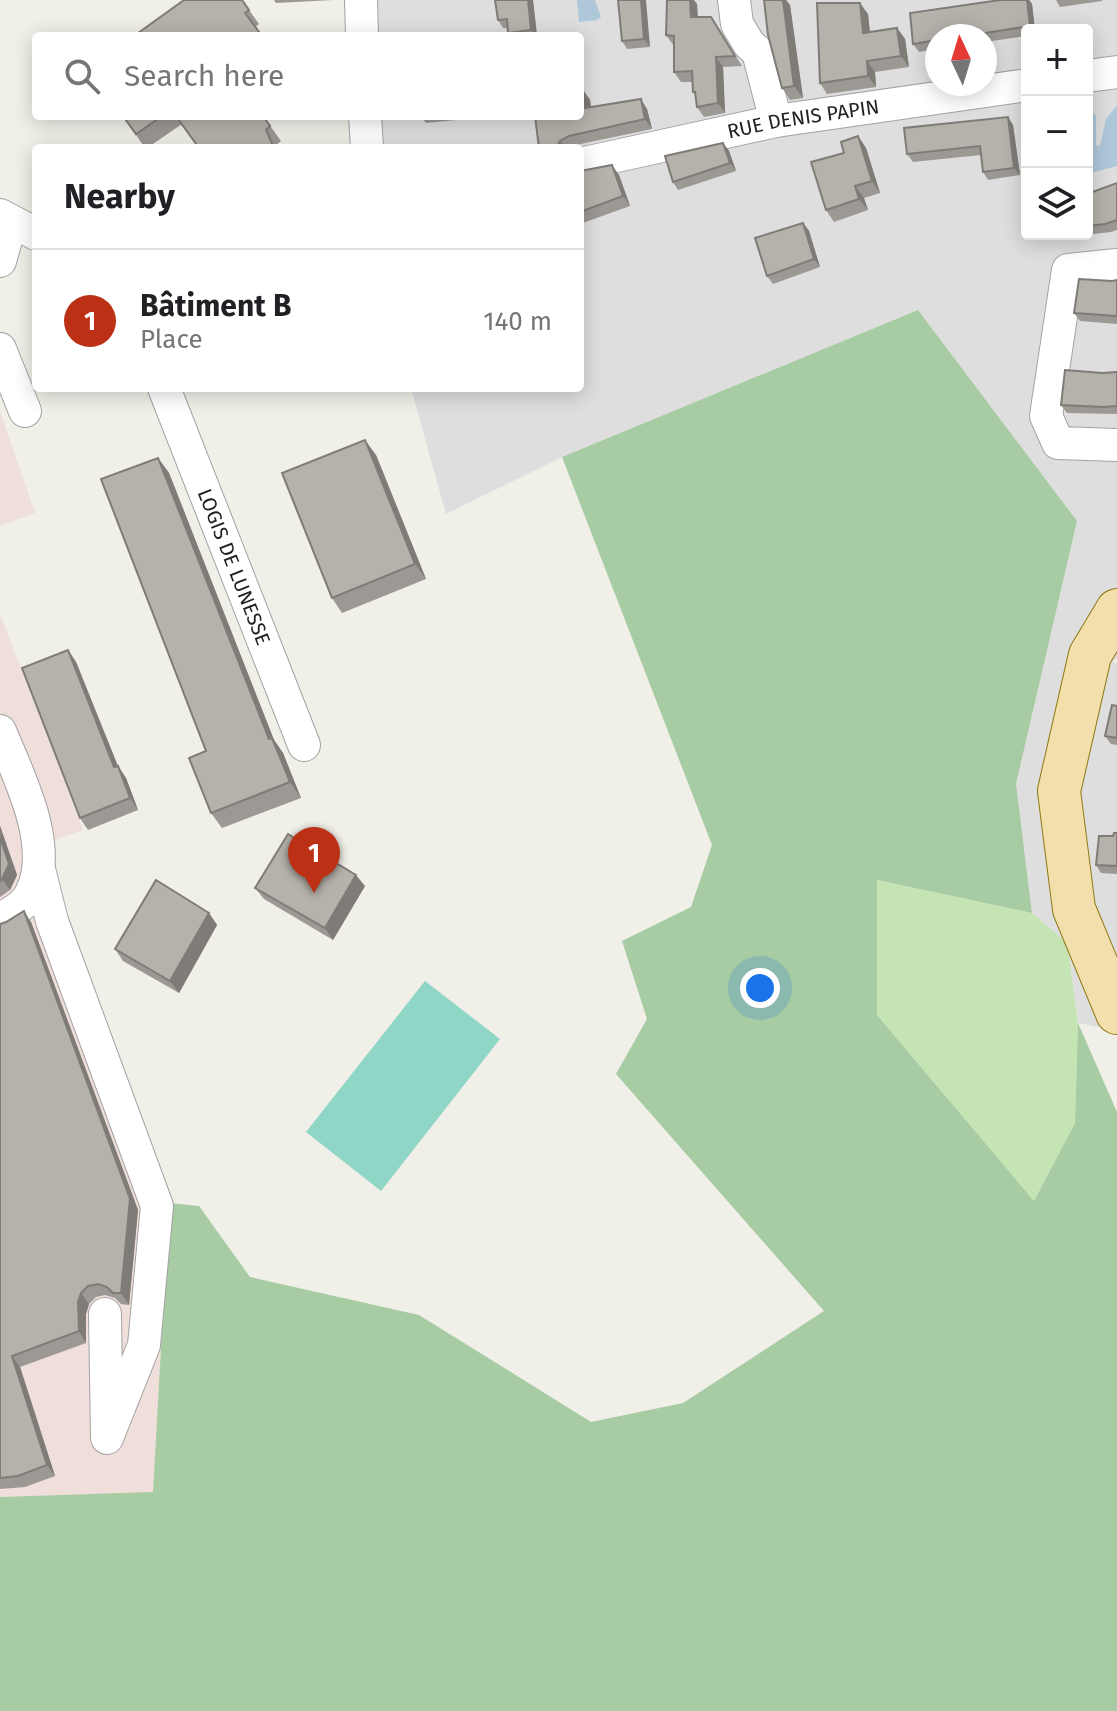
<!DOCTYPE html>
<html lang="en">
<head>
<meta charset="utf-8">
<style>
  body { margin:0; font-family:"Fira Sans",sans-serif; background:#f6f6f6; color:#202124 }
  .controls { position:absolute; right:24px; top:24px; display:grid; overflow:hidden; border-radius:8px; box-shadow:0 4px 20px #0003 }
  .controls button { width:72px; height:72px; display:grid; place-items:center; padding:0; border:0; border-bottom:2px solid #e0e0e0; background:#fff; color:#202124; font:40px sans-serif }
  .compass { position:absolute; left:925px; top:24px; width:72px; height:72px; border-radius:50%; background:#fff; box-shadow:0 4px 20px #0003; rotate:356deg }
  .you { position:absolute; left:760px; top:988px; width:28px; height:28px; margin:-20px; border:6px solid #fff; border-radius:50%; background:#1a73e8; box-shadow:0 0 0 12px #1a73e833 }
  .badge { display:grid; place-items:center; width:52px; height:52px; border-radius:50%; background:#bc3015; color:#fff; font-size:26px; font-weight:700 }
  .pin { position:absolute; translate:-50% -66px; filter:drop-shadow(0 2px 4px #0008) }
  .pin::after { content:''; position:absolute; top:42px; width:28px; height:24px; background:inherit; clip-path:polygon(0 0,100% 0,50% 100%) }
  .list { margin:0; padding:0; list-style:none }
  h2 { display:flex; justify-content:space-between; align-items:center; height:104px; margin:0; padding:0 32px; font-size:34px }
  h2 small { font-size:26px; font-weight:400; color:#757577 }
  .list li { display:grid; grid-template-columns:52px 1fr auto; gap:24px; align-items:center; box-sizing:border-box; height:144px; padding:0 32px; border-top:2px solid #e0e0e0 }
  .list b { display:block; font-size:30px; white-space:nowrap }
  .list p { margin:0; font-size:26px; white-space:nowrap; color:#757577 }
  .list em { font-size:26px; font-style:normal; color:#757577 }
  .icon { flex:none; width:44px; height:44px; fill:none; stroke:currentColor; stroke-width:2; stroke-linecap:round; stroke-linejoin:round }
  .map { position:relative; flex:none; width:1117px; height:1711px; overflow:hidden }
  .search { position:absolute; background:#fff; box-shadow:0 4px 20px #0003; left:32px; top:32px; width:552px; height:88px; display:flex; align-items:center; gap:20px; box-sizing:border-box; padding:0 28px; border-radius:8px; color:#757577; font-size:30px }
  .panel { position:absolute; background:#fff; box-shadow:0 4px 20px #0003; left:32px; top:144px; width:552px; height:248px; border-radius:8px }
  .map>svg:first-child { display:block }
  .residential { fill:#dfdede; fill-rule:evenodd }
  .commercial { fill:#efdeda }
  .grass { fill:#c4e4b4 }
  .forest { fill:#a7cba2 }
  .pitch { fill:#8fd6c6 }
  .water { fill:#aec8d9 }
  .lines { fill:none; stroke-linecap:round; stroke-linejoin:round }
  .minor-casing { stroke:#a2a2a2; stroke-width:34 }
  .major-casing { stroke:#8d7810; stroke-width:44 }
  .minor { stroke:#fff; stroke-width:32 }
  .major { stroke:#f3dfab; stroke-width:42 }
  .wall { fill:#9c9893 }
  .shaded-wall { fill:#7f7c78 }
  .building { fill:#b5b1ab; stroke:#7f7c78; stroke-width:2 }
  .labels { text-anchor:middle; stroke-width:8; stroke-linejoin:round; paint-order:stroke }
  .street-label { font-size:20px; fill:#212121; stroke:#fff }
</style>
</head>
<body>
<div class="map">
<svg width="1117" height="1711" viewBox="0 0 1117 1711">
  <rect width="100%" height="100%" fill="#f0efe8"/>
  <path class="residential" d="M365,0H1117V658L1113,662L1117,664V1031L1078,1023L1067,943L1032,913L1016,784L1077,521L918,310L562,457L446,514L411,388H580V148H368L367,116H580V36H366ZM1027,30H1087V234H1027ZM937,36H985V84H937Z"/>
  <g class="commercial">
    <polygon points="0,411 35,513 0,526"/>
    <polygon points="0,614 83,830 55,840 57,899 169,1203 153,1493 0,1497"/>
  </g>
  <polygon class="grass" points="877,880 1032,913 1067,943 1078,1023 1075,1123 1034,1201 877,1015"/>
  <polygon class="forest" points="918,310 1077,521 1016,784 1032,913 877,880 877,1015 1034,1201 1075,1123 1078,1023 1117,1112 1117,1711 0,1711 0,1497 153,1492 169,1203 199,1206 250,1277 419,1315 591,1422 683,1403 824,1311 616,1074 647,1019 622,941 691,907 712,845 562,457"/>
  <polygon class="pitch" points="425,981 500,1039 381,1191 306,1132"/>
  <g class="water">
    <polygon points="577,0 595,0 601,17 597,20 579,22"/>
    <polygon points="1117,105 1117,166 1087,174 1087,109 1096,115 1096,145 1100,146 1106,119"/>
  </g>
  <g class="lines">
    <g class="minor-casing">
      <g id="minor">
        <polyline points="361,0 362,36"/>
        <polyline points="734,0 737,24 749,44 758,52 776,121"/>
        <polyline points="1087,76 1117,72"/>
        <polyline points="365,116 367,148"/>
        <path id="s1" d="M580,164L776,121L1027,85"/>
        <polyline points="0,215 36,234"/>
        <polyline points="0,218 6,240 0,261"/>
        <polyline points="1117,265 1068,270 1046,416 1058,443 1117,445"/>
        <polyline points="0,349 25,411"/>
        <path id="s2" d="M164,388L304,745"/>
        <path d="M0,731C18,775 54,844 32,891C27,904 12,913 0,919"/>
        <polyline points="39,869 52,921 157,1206 144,1345 107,1438 105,1314"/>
      </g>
    </g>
    <g class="major-casing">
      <polyline id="major" points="1117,610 1090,655 1059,791 1074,909 1117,1013"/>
    </g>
    <use href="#minor" class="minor"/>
    <use href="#major" class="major"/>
  </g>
  <g class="wall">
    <polygon points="242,0 259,24 255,27 134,36"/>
    <polygon points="274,0 333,0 276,3"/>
    <polygon points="495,0 533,0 537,36 510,36 508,33 508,28 503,28 498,20"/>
    <polygon points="618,0 650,47 627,49 622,41"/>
    <polygon points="764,0 786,0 790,5 803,98 790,100 782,88"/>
    <polygon points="1000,0 1029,0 1032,4 1035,30 1027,30 1027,36 985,42 985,36 937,36 937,49 919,52 913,44"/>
    <polygon points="1056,0 1102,0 1102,1 1060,7"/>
    <polygon points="697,4 698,17 718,28 742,66 723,67 725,113 704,117 697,107 696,96 693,92 693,82 681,82 674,72 674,46 666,35"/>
    <polygon points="868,14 870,32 897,28 905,39 909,67 875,72 876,87 827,94 820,83"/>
    <polygon points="583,90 590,100 591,107 647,109 652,129 576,145 571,148 539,148 535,117 530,118 529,116 580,116"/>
    <polygon points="123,116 263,116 281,141 276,145 277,148 199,148 182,124 147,148 145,148"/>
    <polygon points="421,116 467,116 467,119 426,123"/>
    <polygon points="1008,117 1013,125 1020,175 988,180 983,172 981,155 913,162 907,154"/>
    <polygon points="858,136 866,148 880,193 864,198 868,210 834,222 826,210 844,153"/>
    <polygon points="723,143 729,151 736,171 678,190 673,182"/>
    <polygon points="580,171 619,175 630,206 580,224"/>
    <polygon points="1117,183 1117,230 1111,232 1057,238 1054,234 1087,234 1087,194"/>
    <polygon points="803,223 809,231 820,267 773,284 767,276"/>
    <polygon points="1117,280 1117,324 1080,321 1074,313 1112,281"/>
    <polygon points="1117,372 1117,414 1067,413 1061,405 1102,373"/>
    <polygon points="376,455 426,579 342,613 332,598"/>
    <polygon points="158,458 169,473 274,740 283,753 301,798 222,828 211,813 206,751"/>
    <polygon points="68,650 76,662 118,766 126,778 138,810 88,830 80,818"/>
    <polygon points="1117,706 1117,745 1111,744 1105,736"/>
    <polygon points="0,826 17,875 10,890 0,897"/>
    <polygon points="1117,833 1117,874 1101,873 1096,865 1113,836"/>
    <polygon points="365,886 333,940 264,899 255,888"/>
    <polygon points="209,913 217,925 179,993 123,961 115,949"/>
    <polygon points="31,922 138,1210 129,1305 121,1304 115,1298 105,1295 96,1297 89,1304 86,1314 86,1343 20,1367 55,1476 25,1487 0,1489 0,924"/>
  </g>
  <g class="shaded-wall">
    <polygon points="528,0 533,0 537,36 535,36 531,30"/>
    <polygon points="641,0 646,0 650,47 644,39"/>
    <polygon points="690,0 694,0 697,4 698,27 691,17"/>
    <polygon points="783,0 786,0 790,5 803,98 794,86"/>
    <polygon points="1027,0 1029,0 1032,4 1035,30 1033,30 1030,26"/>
    <polygon points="860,3 868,14 871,44 863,33"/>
    <polygon points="897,28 905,39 909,67 901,56"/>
    <polygon points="716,57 723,67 725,113 718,103"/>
    <polygon points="867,61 875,72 876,87 868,76"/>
    <polygon points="583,90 590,100 592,118 585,108"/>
    <polygon points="641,99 647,109 652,129 645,119"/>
    <polygon points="1008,117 1013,125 1020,175 1014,168"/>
    <polygon points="858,136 866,148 880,193 872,181"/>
    <polygon points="560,141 565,148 556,148"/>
    <polygon points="723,143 729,151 736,171 730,163"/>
    <polygon points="612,165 619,175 630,206 623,196"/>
    <polygon points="855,186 864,198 868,210 859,199"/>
    <polygon points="803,223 809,231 820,267 814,259"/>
    <polygon points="365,440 376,455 426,579 415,564"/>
    <polygon points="158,458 169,473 274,740 283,753 301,798 290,782 269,739"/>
    <polygon points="68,650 76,662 123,779 114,767"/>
    <polygon points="118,766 126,778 138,810 130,798"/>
    <polygon points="0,826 17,875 10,890 2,879"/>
    <polygon points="356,875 365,886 333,940 325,928"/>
    <polygon points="24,911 31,922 138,1210 129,1305 121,1293"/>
    <polygon points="209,913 217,925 179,993 170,981"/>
    <polygon points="81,1293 89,1304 86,1314 86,1343 79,1331 78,1302"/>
    <polygon points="12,1356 20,1367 55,1476 47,1465"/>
  </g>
  <g class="building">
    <polygon points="184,0 242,0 249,10 245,13 262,36 134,36"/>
    <polygon points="495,0 528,0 531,30 508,33 507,19 498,20"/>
    <polygon points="618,0 641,0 644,39 622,41"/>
    <polygon points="667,0 690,0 691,17 711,17 735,56 716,57 718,103 697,107 695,92 693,92 692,71 674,72 674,36 666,35"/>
    <polygon points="764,0 783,0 794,86 782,88 768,35"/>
    <polygon points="1000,0 1027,0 1030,26 966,36 937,36 937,40 913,44 910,13"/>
    <polygon points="817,3 860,3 863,33 897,28 901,56 867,61 868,76 820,83"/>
    <polygon points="580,90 583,90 585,108 641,99 645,119 569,136 560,141 556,148 539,148 535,116 580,116"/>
    <polygon points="123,116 162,116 136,134"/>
    <polygon points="176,116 263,116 270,126 266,130 274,148 199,148"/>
    <polygon points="1008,117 1014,168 983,172 980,146 907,154 904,128"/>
    <polygon points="858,136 872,181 855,186 859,199 826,210 811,162 844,153 841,142"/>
    <polygon points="723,143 730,163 673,182 665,156"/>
    <polygon points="612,165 623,196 580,212 580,171"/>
    <polygon points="1117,183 1117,220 1105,224 1087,226 1087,194"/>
    <polygon points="803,223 814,259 767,276 755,238"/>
    <polygon points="1079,279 1112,281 1117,280 1117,316 1074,313"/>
    <polygon points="1065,370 1102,373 1117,372 1117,406 1103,407 1061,405"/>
    <polygon points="365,440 415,564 332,598 282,473"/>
    <polygon points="158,458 269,739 272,738 290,782 211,813 189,758 206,751 101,479"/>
    <polygon points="68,650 114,767 118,766 130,798 80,818 22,668"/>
    <polygon points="1112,705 1117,706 1117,738 1105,736"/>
    <polygon points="1114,833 1117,833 1117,866 1096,865 1099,836 1113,836"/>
    <polygon points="288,834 356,875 325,928 255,888"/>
    <polygon points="0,837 9,864 2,879 0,881"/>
    <polygon points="156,880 209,913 170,981 115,949"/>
    <polygon points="24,911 130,1199 121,1293 113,1293 107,1287 98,1284 88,1286 81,1293 78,1302 79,1331 12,1356 47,1465 18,1476 0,1478 0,924 6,922"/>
  </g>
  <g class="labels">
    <g class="street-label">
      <text dy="7" stroke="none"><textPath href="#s1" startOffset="228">RUE DENIS PAPIN</textPath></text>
      <text dy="7" stroke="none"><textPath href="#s2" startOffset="192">LOGIS DE LUNESSE</textPath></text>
    </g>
  </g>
</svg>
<div class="controls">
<button>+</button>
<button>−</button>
<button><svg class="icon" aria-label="layers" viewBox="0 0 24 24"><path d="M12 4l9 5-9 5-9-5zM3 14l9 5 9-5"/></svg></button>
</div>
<svg class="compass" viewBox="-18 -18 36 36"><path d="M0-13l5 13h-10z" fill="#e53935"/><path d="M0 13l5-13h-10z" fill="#757577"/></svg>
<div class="you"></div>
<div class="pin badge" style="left:314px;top:893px">1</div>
<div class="search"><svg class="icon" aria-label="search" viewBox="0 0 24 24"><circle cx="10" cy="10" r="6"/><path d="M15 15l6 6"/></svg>Search here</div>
<section class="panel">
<h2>Nearby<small></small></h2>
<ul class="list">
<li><span class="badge">1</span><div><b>Bâtiment B</b><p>Place</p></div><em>140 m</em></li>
</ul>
</section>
</div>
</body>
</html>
